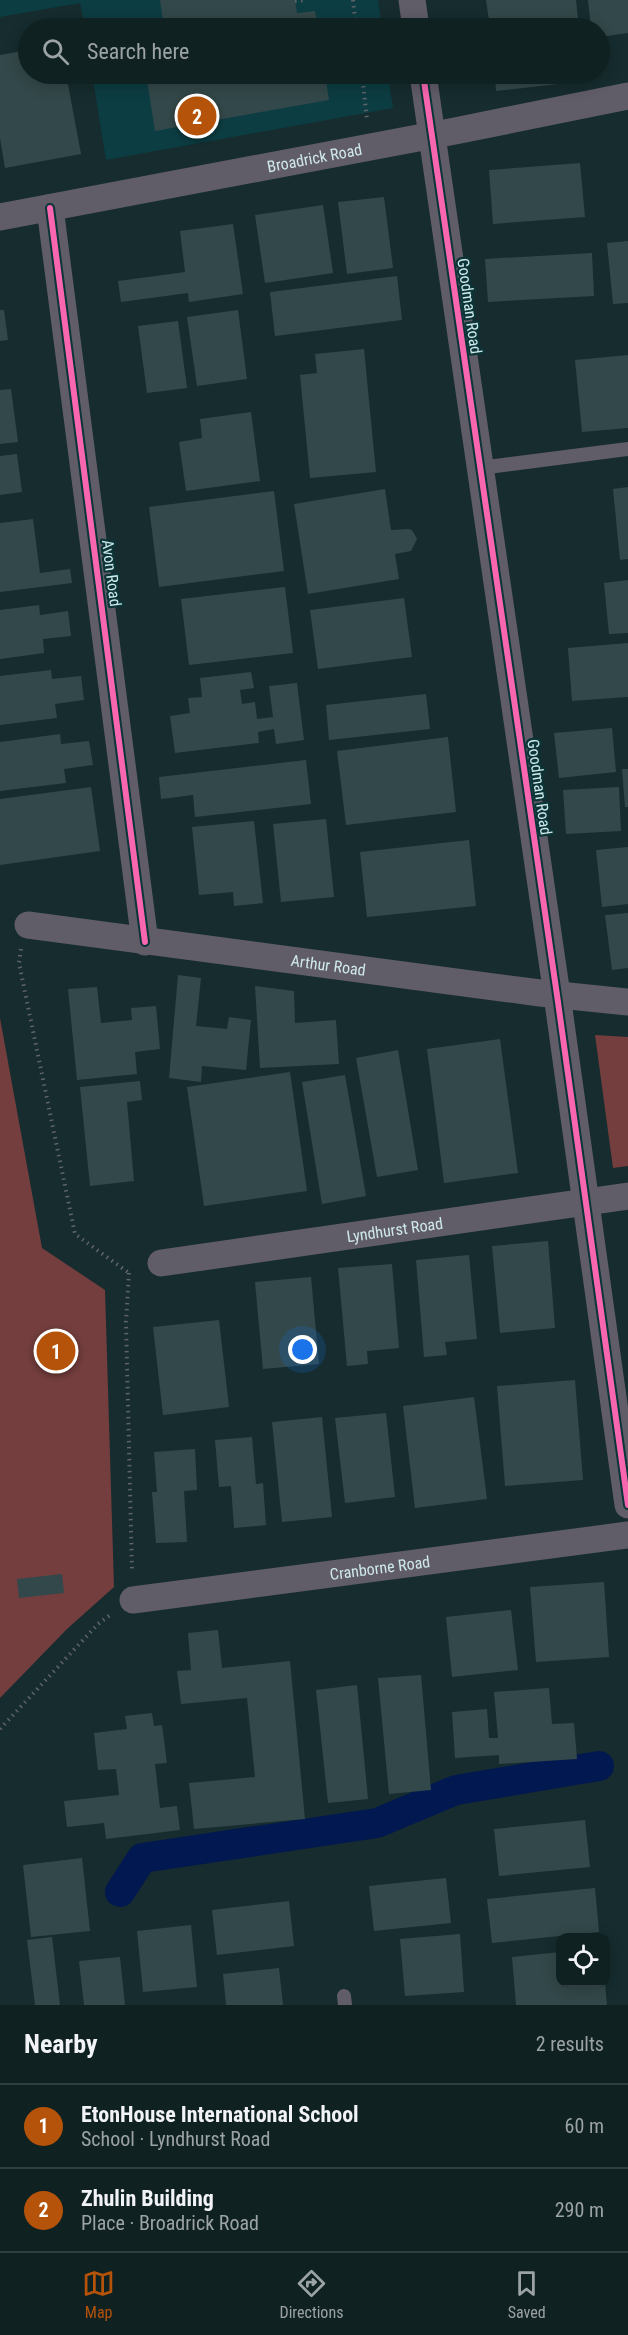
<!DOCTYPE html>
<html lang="en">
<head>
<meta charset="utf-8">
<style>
  body { margin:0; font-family:"Roboto Condensed",sans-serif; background:#1e2e2f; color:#f1f3f6 }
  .controls { position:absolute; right:18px; bottom:18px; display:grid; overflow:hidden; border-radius:12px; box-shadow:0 3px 15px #0003 }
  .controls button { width:54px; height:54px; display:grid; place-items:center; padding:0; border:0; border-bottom:2px solid #303e40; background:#102122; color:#f1f3f6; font:30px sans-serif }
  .you { position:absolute; left:303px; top:1350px; width:21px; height:21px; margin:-15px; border:4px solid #fff; border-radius:50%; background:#1a73e8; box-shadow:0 0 0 9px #1a73e833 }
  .badge { display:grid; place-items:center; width:39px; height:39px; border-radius:50%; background:#b45309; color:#fff; font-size:20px; font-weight:700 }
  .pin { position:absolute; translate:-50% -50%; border:3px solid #fff; box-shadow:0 2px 6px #0006 }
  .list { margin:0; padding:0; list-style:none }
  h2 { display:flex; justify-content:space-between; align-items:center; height:78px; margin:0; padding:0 24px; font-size:26px }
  h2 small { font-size:20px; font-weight:400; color:#9ca3a5 }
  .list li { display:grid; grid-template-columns:39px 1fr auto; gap:18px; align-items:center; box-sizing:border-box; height:84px; padding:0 24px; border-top:2px solid #303e40 }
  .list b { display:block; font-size:22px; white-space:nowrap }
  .list p { margin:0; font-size:20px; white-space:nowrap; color:#9ca3a5 }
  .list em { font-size:20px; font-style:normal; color:#9ca3a5 }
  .icon { flex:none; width:33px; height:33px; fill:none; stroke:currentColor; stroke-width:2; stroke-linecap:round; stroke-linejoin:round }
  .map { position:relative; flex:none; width:628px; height:2005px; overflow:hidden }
  .search { position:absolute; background:#102122; box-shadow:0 3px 15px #0003; left:18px; right:18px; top:18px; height:66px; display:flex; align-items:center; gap:15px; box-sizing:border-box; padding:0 21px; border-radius:33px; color:#9ca3a5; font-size:22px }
  .sheet { height:246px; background:#102122 }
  nav { display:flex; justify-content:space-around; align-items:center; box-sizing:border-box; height:84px; border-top:2px solid #303e40; background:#102122; font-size:16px; color:#9ca3a5 }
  nav a { display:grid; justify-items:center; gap:3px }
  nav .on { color:#b45309 }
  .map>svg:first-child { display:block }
  .built { fill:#0c3d42 }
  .green { fill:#733e3d }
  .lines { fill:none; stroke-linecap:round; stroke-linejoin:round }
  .canal { stroke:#021851; stroke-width:30 }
  .building { fill:#33484a }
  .path { stroke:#5f636a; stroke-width:4; stroke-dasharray:1.5 4.5; stroke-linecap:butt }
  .service { stroke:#605c68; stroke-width:14 }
  .minor { stroke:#605c68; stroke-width:27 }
  .cycleway-casing { stroke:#0b3538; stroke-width:10 }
  .cycleway { stroke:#f766af; stroke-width:6 }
  .labels { text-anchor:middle; stroke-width:4.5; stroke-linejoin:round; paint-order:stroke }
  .street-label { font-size:16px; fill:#cfe9eb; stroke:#0b3538 }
</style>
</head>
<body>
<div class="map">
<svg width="628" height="2005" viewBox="0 0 628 2005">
  <rect width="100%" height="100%" fill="#162c2e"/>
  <g class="built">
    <polygon points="0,0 378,0 382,28 85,28 80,3 0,17"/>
    <polygon points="92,74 388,74 393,108 106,160"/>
  </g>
  <g class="green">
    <polygon points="0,1018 42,1248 105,1290 114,1587 67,1629 0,1698"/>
    <polygon points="595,1035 628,1037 628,1166 613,1168"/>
  </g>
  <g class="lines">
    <polyline class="canal" points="120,1892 142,1858 377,1823 456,1790 599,1766"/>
  </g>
  <g class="building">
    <polygon points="160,0 295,0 297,13 315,11 318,28 164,28"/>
    <polygon points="486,0 576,0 579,28 490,28"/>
    <polygon points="588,0 628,0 628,33 600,37 600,28 591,28"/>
    <polygon points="28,50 28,74 66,74 81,154 5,168 0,138 0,55"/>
    <polygon points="146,74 325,74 329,100 155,131"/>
    <polygon points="495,74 584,74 585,81 496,91"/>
    <polygon points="580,163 585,217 493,224 489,170"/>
    <polygon points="384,197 393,268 347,274 338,202"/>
    <polygon points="323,205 333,273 265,283 255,215"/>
    <polygon points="233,224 243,294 189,302 188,293 121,302 118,281 185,272 180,231"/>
    <polygon points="628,241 628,303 613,304 607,243"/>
    <polygon points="592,253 594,296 488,302 485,259"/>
    <polygon points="397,276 402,320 275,336 270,292"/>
    <polygon points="0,310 4,310 8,340 0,341"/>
    <polygon points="238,310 247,379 197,386 187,317"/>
    <polygon points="178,321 187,388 147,393 138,326"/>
    <polygon points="364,349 376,472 310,478 300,375 317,373 315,354"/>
    <polygon points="628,355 628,428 582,432 575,360"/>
    <polygon points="11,389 18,442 0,444 0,390"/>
    <polygon points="251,412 260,481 186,491 179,442 202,438 200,419"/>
    <polygon points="17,454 22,492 0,495 0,456"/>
    <polygon points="628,487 628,559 620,560 613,489"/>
    <polygon points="385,489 391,530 408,529 412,530 417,539 411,551 395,554 399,579 308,594 294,504"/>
    <polygon points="274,491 284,571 159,587 149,507"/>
    <polygon points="33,519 40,573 70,569 72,583 0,592 0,523"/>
    <polygon points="628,580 628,633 609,634 604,583"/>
    <polygon points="285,587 293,653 189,665 181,599"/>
    <polygon points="404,598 412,657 318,669 310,610"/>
    <polygon points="39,605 40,615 68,611 71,636 43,639 44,653 0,659 0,610"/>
    <polygon points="628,643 628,697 572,701 568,648"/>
    <polygon points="51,670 52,679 81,676 84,700 55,704 57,718 0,725 0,676"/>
    <polygon points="251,672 254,688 240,690 242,704 255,702 257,719 273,717 269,686 297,683 304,740 276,744 274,729 258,732 259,743 175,753 170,716 190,713 188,698 202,697 200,678"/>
    <polygon points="426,694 430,729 329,740 326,705"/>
    <polygon points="612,728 616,772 559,778 554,733"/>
    <polygon points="60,734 61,744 89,741 93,765 64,769 66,783 0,791 0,742"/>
    <polygon points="448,737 456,812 346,825 337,751"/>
    <polygon points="306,760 311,804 195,817 193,795 161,799 159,777"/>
    <polygon points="622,769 628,769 628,807 625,807"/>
    <polygon points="91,787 100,851 0,865 0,799"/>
    <polygon points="619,787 621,831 566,834 563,790"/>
    <polygon points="326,819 334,897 281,902 273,824"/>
    <polygon points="254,821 263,903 234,906 233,892 199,895 192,827"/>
    <polygon points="469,840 476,906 367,917 360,852"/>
    <polygon points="628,847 628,904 602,907 596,850"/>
    <polygon points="628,913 628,968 612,970 605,915"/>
    <polygon points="178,975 201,978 196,1026 227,1029 229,1017 251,1020 246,1070 202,1066 201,1082 169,1078"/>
    <polygon points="255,986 294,991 295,1023 336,1020 339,1064 260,1068"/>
    <polygon points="97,987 101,1023 132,1020 131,1008 156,1006 160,1049 135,1052 137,1074 77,1080 68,989"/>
    <polygon points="500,1039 518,1173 444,1183 427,1049"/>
    <polygon points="398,1050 418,1170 377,1177 356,1058"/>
    <polygon points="290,1072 307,1191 204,1206 187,1087"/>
    <polygon points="345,1075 366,1196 322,1204 302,1082"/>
    <polygon points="140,1081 142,1100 127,1102 134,1181 90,1186 80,1087"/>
    <polygon points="548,1241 555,1328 500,1333 492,1246"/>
    <polygon points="469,1255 477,1339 445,1342 447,1355 424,1357 416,1260"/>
    <polygon points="392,1264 399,1348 367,1351 368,1364 347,1366 338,1268"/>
    <polygon points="311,1277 319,1364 263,1369 255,1282"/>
    <polygon points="219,1320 229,1407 163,1415 153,1327"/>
    <polygon points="575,1380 583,1480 505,1486 497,1386"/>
    <polygon points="474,1397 487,1499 415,1508 403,1406"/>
    <polygon points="386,1413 395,1497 345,1503 335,1418"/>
    <polygon points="322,1417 332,1517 282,1522 272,1422"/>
    <polygon points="252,1437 256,1484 263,1483 266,1525 234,1528 231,1486 219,1487 215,1440"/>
    <polygon points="195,1449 197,1490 184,1491 187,1542 156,1543 152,1492 157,1492 154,1452"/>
    <polygon points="62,1574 64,1593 19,1598 17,1579"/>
    <polygon points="604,1582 609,1657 536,1662 530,1587"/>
    <polygon points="511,1610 518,1670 452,1677 446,1617"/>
    <polygon points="218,1630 222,1668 290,1661 305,1819 194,1829 189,1783 255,1777 247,1698 181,1704 177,1671 191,1670 188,1633"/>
    <polygon points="421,1675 431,1790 389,1794 378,1678"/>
    <polygon points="357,1685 368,1799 328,1803 316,1690"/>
    <polygon points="549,1688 552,1724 574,1723 577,1759 499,1764 499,1755 455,1758 452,1712 487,1709 489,1738 498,1738 494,1692"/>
    <polygon points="152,1713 154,1726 162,1725 167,1763 155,1764 160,1808 177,1806 180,1830 106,1839 104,1823 67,1827 64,1801 119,1795 116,1769 98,1770 94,1733 127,1729 125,1716"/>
    <polygon points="585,1820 590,1867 499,1876 494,1829"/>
    <polygon points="82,1858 90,1931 31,1937 23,1865"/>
    <polygon points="446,1878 451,1923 374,1931 369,1886"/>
    <polygon points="595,1888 599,1932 492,1943 487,1899"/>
    <polygon points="289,1901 294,1946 217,1955 212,1910"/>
    <polygon points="191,1925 197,1987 143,1992 137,1931"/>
    <polygon points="460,1934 464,1992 405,1996 400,1939"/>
    <polygon points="52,1937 60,2005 35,2005 27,1940"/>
    <polygon points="560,1952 560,1982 605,1983 607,2005 516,2005 512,1957"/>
    <polygon points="120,1957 125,2005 84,2005 79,1961"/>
    <polygon points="279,1968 283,2005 226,2005 223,1974"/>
  </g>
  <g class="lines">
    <g class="path">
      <polyline points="353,0 356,28"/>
      <polyline points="295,1 305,0"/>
      <polyline points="362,74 367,120"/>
      <polyline points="21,949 19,963 75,1234 129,1273"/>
      <polyline points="129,1273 126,1322 132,1572"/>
      <polyline points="0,1729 98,1624 110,1615"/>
    </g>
    <g class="service">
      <polyline points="480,468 628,449"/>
      <polyline points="344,1996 345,2005"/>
    </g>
    <g class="minor">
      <polyline points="412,0 416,28"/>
      <polyline points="423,74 557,995 628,1505"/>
      <polyline points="50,208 145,942"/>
      <path id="s1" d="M0,217L455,131L628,96"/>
      <path id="s2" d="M28,925L540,993L628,1002"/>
      <path id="s3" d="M161,1263L628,1196"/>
      <path id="s4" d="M133,1600L628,1535"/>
    </g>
    <g class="cycleway-casing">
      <g id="cycleway">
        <polyline points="423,74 557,995 628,1505"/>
        <polyline points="50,208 145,942"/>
      </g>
    </g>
    <use href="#cycleway" class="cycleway"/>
  </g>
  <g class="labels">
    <g class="street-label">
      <text dy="6" stroke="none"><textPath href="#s1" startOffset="320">Broadrick Road</textPath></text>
      <text transform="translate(470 306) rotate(82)" y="6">Goodman Road</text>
      <text transform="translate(112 573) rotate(83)" y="6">Avon Road</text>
      <text transform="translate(540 787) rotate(82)" y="6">Goodman Road</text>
      <text dy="6" stroke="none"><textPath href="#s2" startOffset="303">Arthur Road</textPath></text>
      <text dy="6" stroke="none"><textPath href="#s3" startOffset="236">Lyndhurst Road</textPath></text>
      <text dy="6" stroke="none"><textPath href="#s4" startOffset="249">Cranborne Road</textPath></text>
    </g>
  </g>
</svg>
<div class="controls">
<button><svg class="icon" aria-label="locate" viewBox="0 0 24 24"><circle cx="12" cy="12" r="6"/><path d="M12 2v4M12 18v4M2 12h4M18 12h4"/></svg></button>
</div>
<div class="you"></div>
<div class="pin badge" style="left:56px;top:1351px">1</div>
<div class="pin badge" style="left:197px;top:116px">2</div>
<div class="search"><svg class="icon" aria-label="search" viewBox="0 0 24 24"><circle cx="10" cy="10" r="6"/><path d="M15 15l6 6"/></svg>Search here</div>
</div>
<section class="sheet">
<h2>Nearby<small>2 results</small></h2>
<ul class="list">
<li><span class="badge">1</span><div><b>EtonHouse International School</b><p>School · Lyndhurst Road</p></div><em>60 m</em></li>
<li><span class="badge">2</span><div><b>Zhulin Building</b><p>Place · Broadrick Road</p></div><em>290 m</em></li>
</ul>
</section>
<nav>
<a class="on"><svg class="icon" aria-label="map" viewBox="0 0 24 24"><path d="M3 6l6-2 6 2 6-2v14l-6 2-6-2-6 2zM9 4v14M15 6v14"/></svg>Map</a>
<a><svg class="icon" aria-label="directions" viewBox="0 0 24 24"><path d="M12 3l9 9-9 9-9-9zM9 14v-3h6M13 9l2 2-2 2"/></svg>Directions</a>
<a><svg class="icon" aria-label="saved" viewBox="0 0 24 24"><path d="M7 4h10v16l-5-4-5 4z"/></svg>Saved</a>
</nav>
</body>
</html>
